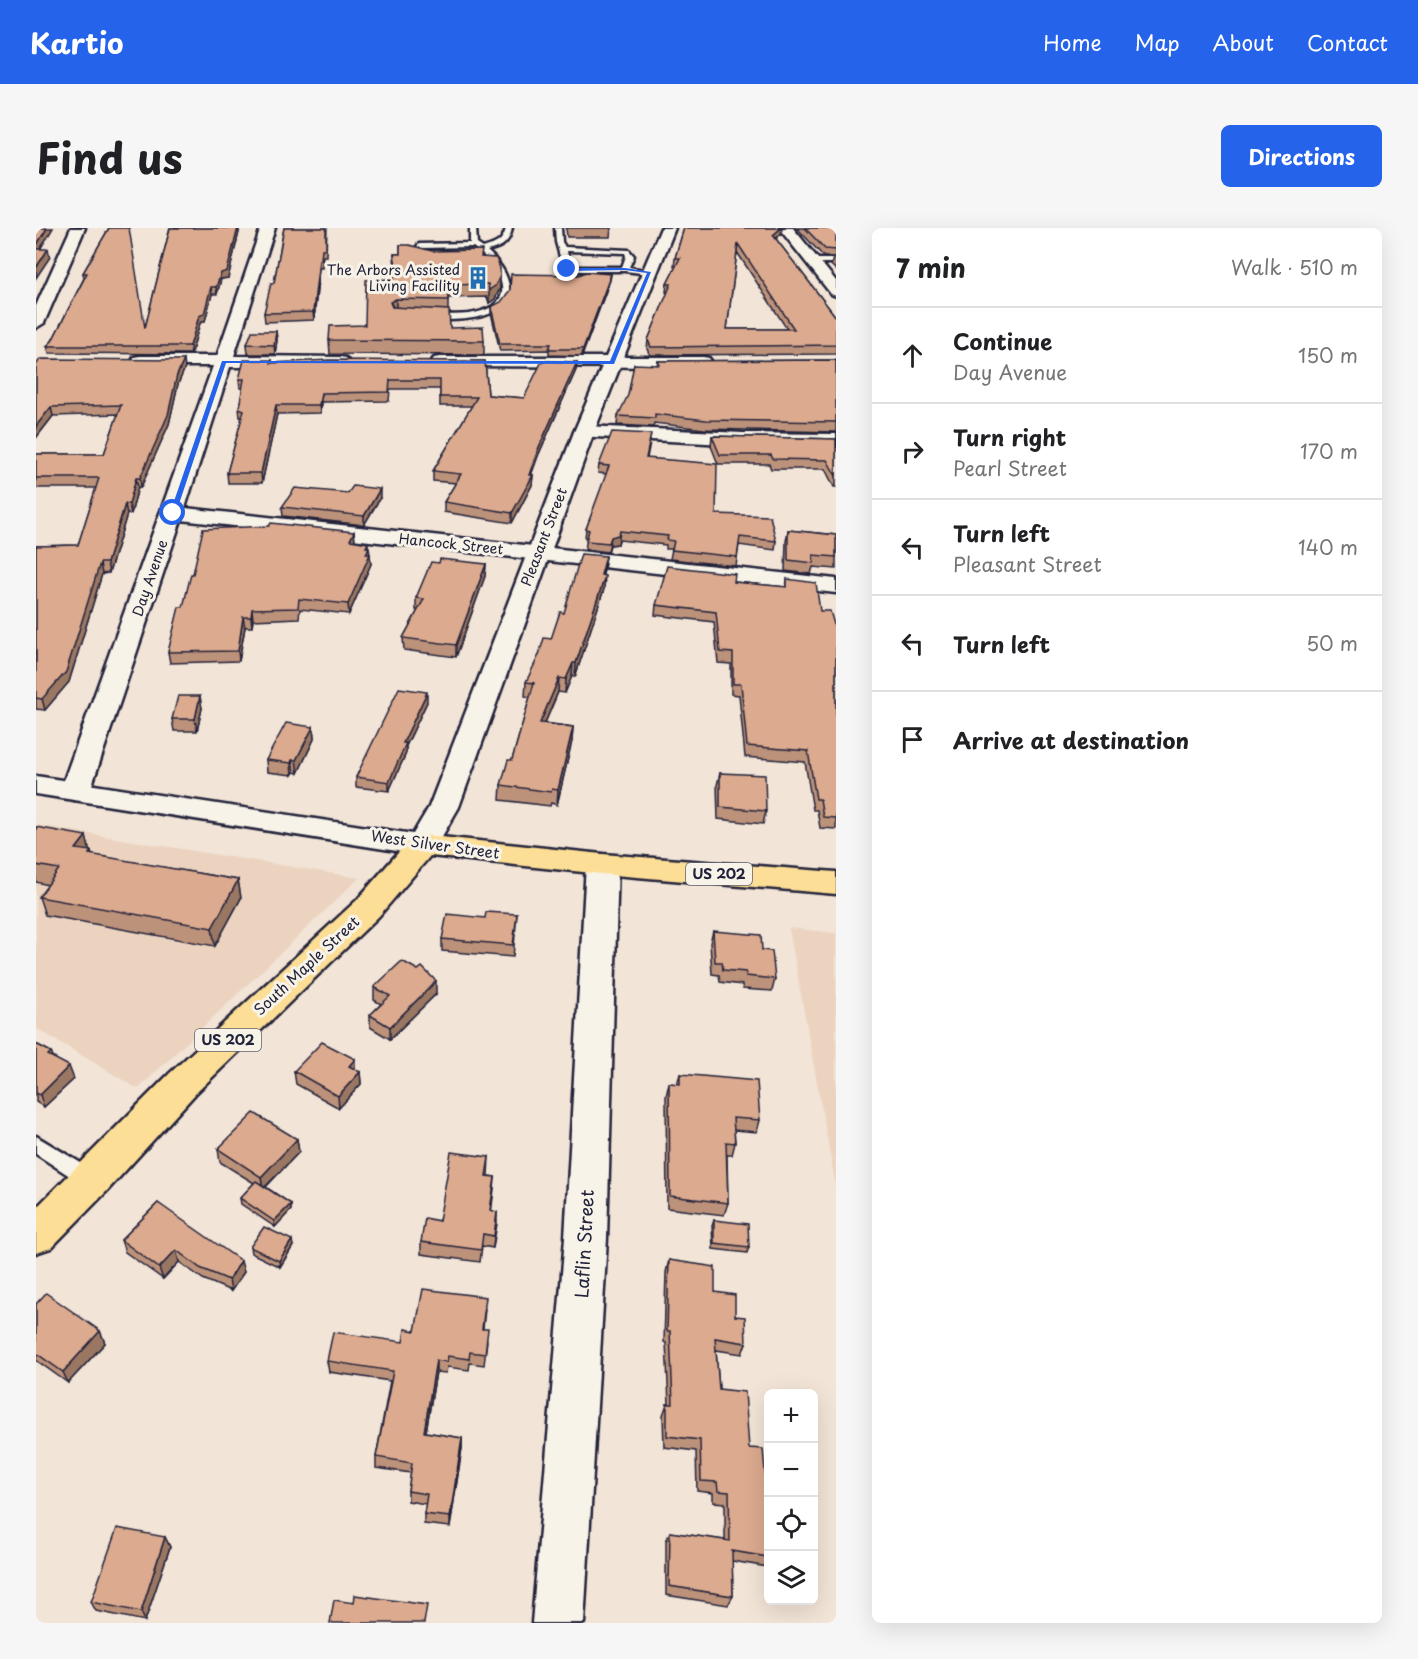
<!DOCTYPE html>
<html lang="en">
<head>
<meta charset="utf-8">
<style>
  body { margin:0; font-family:"Playpen Sans",sans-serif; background:#f6f6f6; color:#202124 }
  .controls { position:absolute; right:18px; bottom:18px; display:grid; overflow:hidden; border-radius:9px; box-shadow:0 6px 24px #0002 }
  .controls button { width:54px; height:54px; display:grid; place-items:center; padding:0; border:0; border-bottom:2px solid #e0e0e0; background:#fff; color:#202124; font:30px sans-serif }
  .stop { position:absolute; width:18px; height:18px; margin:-14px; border:4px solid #2563eb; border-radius:50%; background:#fff }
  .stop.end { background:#2563eb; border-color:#fff; box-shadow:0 2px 6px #0008 }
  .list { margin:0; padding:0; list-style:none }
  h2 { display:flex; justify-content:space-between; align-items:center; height:78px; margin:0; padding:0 24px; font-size:26px }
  h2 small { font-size:20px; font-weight:400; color:#757577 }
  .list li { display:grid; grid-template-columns:39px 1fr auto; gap:18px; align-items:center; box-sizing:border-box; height:96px; padding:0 24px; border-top:2px solid #e0e0e0 }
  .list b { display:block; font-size:22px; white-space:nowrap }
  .list p { margin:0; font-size:20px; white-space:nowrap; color:#757577 }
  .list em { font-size:20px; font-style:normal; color:#757577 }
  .icon { flex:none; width:33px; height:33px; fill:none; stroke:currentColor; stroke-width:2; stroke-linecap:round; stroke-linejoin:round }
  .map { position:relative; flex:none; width:800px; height:1395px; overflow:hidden; border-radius:9px }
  header { display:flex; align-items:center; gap:36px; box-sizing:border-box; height:84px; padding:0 30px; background:#2563eb; color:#fff }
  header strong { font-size:28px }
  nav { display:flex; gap:33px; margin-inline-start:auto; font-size:21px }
  .intro { display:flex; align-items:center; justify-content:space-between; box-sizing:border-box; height:144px; padding:0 36px }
  h1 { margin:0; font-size:42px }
  .button { padding:15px 27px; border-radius:9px; background:#2563eb; color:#fff; font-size:21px; font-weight:700 }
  main { display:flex; gap:36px; padding:0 36px }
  aside { flex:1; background:#fff; border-radius:9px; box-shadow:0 6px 24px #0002 }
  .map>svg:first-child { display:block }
  .built { fill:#ebd3c0 }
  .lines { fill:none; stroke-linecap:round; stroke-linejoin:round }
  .lane-casing { stroke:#22223b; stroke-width:5 }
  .street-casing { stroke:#22223b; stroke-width:5 }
  .secondary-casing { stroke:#22223b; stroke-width:5 }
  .highway-casing { stroke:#22223b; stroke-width:5 }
  .lane { fill:#f7f3e8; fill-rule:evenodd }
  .street { fill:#f7f3e8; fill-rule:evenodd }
  .secondary { fill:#f7f3e8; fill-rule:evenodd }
  .highway { fill:#fcde96; fill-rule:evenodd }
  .wall { fill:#bd927a; stroke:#22223b; stroke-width:1.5; fill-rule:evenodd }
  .shaded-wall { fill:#9a7763; stroke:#22223b; stroke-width:1.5 }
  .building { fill:#dcaa8e; stroke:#22223b; stroke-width:1.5; fill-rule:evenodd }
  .route { fill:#2563eb }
  .labels { text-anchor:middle; stroke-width:6; stroke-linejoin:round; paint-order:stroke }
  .far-poi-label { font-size:14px; fill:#22223b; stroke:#f7f3e8; text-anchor:end }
  .far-street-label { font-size:14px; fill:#22223b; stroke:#f7f3e8 }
  .shield { fill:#f7f3e8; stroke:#62616f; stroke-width:1.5 }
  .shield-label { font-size:14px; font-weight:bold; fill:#22223b }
  .street-label { font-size:15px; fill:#22223b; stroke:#f7f3e8 }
  .near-street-label { font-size:18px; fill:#22223b; stroke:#f7f3e8 }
</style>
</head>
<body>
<header>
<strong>Kartio</strong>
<nav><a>Home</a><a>Map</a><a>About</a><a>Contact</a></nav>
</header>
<div class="intro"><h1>Find us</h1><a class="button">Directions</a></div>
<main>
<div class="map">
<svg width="800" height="1395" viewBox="0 0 800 1395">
  <rect width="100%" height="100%" fill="#f2e4d6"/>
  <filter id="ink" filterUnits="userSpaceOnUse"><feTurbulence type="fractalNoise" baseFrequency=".0167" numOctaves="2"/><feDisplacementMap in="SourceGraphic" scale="12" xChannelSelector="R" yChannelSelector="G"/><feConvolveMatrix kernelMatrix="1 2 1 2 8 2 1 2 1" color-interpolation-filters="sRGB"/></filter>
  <g filter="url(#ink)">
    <g class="built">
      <polygon points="0,597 323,650 102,861 0,800"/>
      <polygon points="753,700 800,705 800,959 781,855"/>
    </g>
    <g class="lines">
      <g class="lane-casing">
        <g id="lane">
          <path d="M434,0H440L441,16L447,20C460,16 467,14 470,0H476C473,16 466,19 451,23C471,40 488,73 453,86C433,93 407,93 387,90V86H390C408,86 429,89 446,83C486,70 458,33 437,19L385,20L381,26L392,29L390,32L374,27L383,16L434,15Z"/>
          <path d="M519,0H525L526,14L529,19L593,22L598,28L593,39L617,44L613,46L589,43H528L520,14ZM531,23L589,25L590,28L586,39H534Z"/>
          <polygon points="773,31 800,31 800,35 776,35"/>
          <polygon points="0,908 63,946 66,952 63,958 56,961 49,958 0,926"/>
        </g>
      </g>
      <g class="street-casing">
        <g id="street">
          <polygon points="35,0 49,0 8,95 0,100 0,78"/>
          <polygon points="225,0 239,0 198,128 304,129 310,130 313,134 310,138 304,139 194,139 149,280 800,351 800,365 145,292 54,563 49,569 39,572 29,569 24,563 177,138 104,138 98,137 96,133 98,129 104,128 181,128"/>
          <polygon points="743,0 757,0 800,53 800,68 795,66"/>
          <polygon points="404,129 667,129 673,130 676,134 673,138 667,139 398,138 395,134 398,130"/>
          <polygon points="548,198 707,205 800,206 800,218 707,217 541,208 538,204 541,200"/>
          <polygon points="566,626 577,629 582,636 571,1010 548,1395 496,1395 529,1010 550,636 555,629"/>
        </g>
      </g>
      <g class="secondary-casing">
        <polygon id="secondary" points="625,0 639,0 558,204 423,579 397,624 386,627 0,566 0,548 377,606 393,579 538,204"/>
      </g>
      <g class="highway-casing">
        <polygon id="highway" points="386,607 566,626 800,644 800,666 566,646 394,628 343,688 160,865 70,964 15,1020 0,1025 0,980 134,845 321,672 375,610"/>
      </g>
      <use href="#lane" class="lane"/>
      <use href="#street" class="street"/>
      <use href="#secondary" class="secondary"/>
      <use href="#highway" class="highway"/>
    </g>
    <g class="wall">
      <polygon points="73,0 109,100 134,0 203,0 203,4 192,50 185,51 181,66 176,66 169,93 164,95 155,126 13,125 11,118 16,113 48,50 47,45"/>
      <polygon points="248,0 291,0 290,28 287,28 286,40 283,40 278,92 229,94 228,85 238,55"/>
      <polygon points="530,0 575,0 574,9 531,9"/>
      <path d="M648,0H746L745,6L740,11L800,89V126L614,127L611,121L612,112L632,64H630L631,56L640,38H638L639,30ZM701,24L751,101H691Z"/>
      <polygon points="761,0 800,0 800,42 795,37 797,30 800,29 788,29"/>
      <polygon points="364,17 396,23 445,29 464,60 459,71 453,75 451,69 412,70 412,82 414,100 448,113 448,127 294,126 293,112 329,97 358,51 359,44 358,26 364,26"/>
      <polygon points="575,46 574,52 546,128 513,127 513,122 464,123 455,85 455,79 543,47"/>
      <polygon points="240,103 241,112 239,126 212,126 211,116"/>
      <polygon points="236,132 236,135 449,133 452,167 488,170 541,134 540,142 502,228 495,247 497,247 496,257 476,295 408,284 408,274 420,255 397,253 397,243 436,178 404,178 404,161 354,161 353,173 285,174 284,185 241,186 226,255 192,255 191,245 206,190 204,189 203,180 207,160 204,160 203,151"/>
      <polygon points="800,132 800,204 668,201 618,195 617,199 581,197 582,188 621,137 622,133"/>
      <polygon points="0,138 149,140 142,156 133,196 105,259 102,259 95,286 91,286 73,345 66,346 33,454 9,482 0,481 0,318 42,317 60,260 0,260 0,226 68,226 82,186 17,188 0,210"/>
      <polygon points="676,208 800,211 800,259 798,259 789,241 735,241 733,236 682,236 675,218"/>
      <polygon points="614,214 611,230 680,286 740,313 739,322 703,317 700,338 634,331 636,321 630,321 630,317 583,312 582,316 574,317 572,324 549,321 551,310 549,310 550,301 571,246 562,245 563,237"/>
      <polygon points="312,265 344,270 328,297 247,288 246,279"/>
      <polygon points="752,302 800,307 800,341 777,339 775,346 749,343 750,313"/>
      <polygon points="318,304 319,313 332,319 335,336 313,386 264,381 263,390 217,392 216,399 209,399 203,433 134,435 132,424 147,379"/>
      <polygon points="570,328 567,347 568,361 539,449 536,448 529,465 522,464 509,495 537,499 536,513 521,577 515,575 514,578 464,572 465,557 476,532 494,469 489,468 490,454 515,411 528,385"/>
      <polygon points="450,336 449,348 420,429 368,422 367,410 382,382 380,382 380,370"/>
      <polygon points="751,351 784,383 800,403 800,601 784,600 781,582 777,582 769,534 709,529 703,467 695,466 695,436 682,435 678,394 619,387 620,377 698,354 750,359"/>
      <polygon points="391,474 370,518 370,525 353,563 320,559 320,549"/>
      <polygon points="166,480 161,503 138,503 136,491"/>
      <polygon points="277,499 278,511 262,545 258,544 256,547 231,544 230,532"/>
      <polygon points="684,545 730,583 727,596 682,591 681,557"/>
      <polygon points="0,599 55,623 55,627 202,652 205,670 179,718 9,687 3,669 12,657 0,654"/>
      <polygon points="481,686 477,729 406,723 406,711 449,690"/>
      <polygon points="677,703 726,722 739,751 736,763 707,761 706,757 684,754 683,747 676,746 674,715"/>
      <polygon points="338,759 400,766 354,811 334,799 334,787 345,776 338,772"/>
      <polygon points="0,816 15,824 17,829 38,851 8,879 0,874"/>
      <polygon points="258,843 324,844 325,856 303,880 260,856"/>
      <polygon points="644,846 724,892 721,904 698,902 699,915 696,927 691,927 692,975 688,987 631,980 630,868 633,855 641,856"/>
      <polygon points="261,911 263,924 230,959 255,976 255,982 239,999 205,976 204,970 218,955 184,934 182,921"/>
      <polygon points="453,929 452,948 459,949 455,983 461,984 457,1020 446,1018 444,1034 385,1026 385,1014"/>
      <polygon points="122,975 208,1044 195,1063 167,1051 143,1034 127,1051 89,1024 85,1012"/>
      <polygon points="678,992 713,1019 711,1025 677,1021 676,998"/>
      <polygon points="257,1018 244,1039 215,1025 214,1019"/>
      <polygon points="633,1032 679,1064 699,1088 710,1115 706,1126 680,1122 683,1161 713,1220 732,1277 732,1339 696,1333 697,1368 692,1377 630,1367 630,1313 634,1304 689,1312 689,1275 677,1274 677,1265 661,1263 660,1223 628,1219 627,1187 631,1176 633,1176 630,1115 628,1114 630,1044"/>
      <polygon points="0,1076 64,1103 69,1115 32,1155 0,1132"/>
      <polygon points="449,1081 447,1101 451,1113 448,1137 434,1135 433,1142 411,1139 410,1145 400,1144 390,1204 426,1210 426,1220 414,1299 388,1296 388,1286 390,1276 372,1273 372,1263 375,1245 340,1240 340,1229 354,1153 293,1144 291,1133 367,1114 379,1103"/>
      <polygon points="129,1309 134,1319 109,1393 60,1383 55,1374"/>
    </g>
    <g class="shaded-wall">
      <polygon points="11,0 17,0 0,28 0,18"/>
      <polygon points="202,0 203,4 192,50 185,51 181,66 180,59 185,45"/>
      <polygon points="745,0 746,0 745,6 735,14 737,7"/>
      <polygon points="12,21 14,29 0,50 0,40"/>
      <polygon points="283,32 283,40 278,92 277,84"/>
      <polygon points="575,46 574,52 546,128 547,121"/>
      <polygon points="464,48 464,60 459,71 453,75 453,62"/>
      <polygon points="175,59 176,66 169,93 164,95 155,126 154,118 163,88"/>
      <polygon points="360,71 360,84 354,74"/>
      <polygon points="240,103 241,112 239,126 238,117"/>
      <polygon points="148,132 149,140 142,156 133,196 105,259 104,250 141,147"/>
      <polygon points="541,134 540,142 502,228 492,256 497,247 496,257 476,295 476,285 493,247 503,219"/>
      <polygon points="285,165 285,174 284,185 283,177"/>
      <polygon points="240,177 241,186 226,255 225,245"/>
      <polygon points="15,179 17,188 0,210 0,198"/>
      <polygon points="100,250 102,259 95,286 93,276"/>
      <polygon points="344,261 344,270 328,297 328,288"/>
      <polygon points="89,276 91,286 73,345 71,335"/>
      <polygon points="584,303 582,316 574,317 572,324 575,309"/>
      <polygon points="318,304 319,314 314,312"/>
      <polygon points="332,315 332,322 333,319 334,327 334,326 335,336 313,386 312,376"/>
      <polygon points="570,328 568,341 564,360 565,347"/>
      <polygon points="64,335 66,346 33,454 9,482 6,471"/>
      <polygon points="450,336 449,348 420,429 420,417"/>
      <polygon points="569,348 568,361 539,449 540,435"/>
      <polygon points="216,381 217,392 216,399 215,389"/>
      <polygon points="207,389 209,399 203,433 202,423"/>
      <polygon points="537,435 536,448 529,465 530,451"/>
      <polygon points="523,450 522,464 503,509 504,495"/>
      <polygon points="391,464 391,474 370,518 370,525 353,563 353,554 367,515"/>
      <polygon points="164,468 166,480 161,503 159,491"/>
      <polygon points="277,499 278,511 262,545 260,532"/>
      <polygon points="537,499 536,513 521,577 522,562"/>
      <polygon points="256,532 258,544 256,547 255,535"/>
      <polygon points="50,608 54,624 55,623 59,641 40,621"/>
      <polygon points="202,652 205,670 179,718 176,700"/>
      <polygon points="400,753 400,766 354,811 354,799"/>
      <polygon points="319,831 319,844 313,838"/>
      <polygon points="33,838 38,851 8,879 4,867"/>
      <polygon points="324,844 325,856 303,880 302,868"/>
      <polygon points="261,911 263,924 227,961 225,949"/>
      <polygon points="459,949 458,961 454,995 454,982"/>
      <polygon points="255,976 255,982 239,999 238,993"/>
      <polygon points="461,984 461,996 457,1020 458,1008"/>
      <polygon points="256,1012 257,1018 244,1039 243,1033"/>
      <polygon points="140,1022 143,1034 127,1051 123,1040"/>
      <polygon points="205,1033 208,1044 195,1063 193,1052"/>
      <polygon points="64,1103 69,1115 32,1155 27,1144"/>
      <polygon points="400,1132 400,1144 388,1215 388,1204"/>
      <polygon points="426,1210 426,1220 414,1299 414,1289"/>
      <polygon points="129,1309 134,1319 109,1393 105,1384"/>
    </g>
    <g class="building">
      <polygon points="0,0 11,0 0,18"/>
      <polygon points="73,0 93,0 109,100 134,0 202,0 191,43 185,45 180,59 175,59 168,86 163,88 154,118 11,118 16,113 51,45 47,45"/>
      <polygon points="248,0 290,0 290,21 286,21 285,32 283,32 277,84 228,85 235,55 238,55"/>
      <path d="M648,0H745L737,7L800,89V117L615,119L612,112L635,56H631L644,30H639ZM702,16L758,101H691Z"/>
      <polygon points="769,0 800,0 800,22 789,21"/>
      <polygon points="364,17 373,17 396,23 446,22 445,29 460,30 464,40 464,48 459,58 453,62 452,56 411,57 412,72 360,71 354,74 356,79 413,82 414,100 447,99 448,113 293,112 294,98 329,97 330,52 358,51 358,44 361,44 358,26 364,26"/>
      <polygon points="0,21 12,21 0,40"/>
      <polygon points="550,44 575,46 547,121 513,121 515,116 464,116 455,79 465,74 474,62 475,46 543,47"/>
      <polygon points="216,103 240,103 238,117 211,116"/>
      <polygon points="4,131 148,132 141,147 132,187 104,250 100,250 93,276 89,276 71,335 64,335 30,444 6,471 0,470 0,318 42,317 63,250 0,250 0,226 68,226 85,177 15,179 0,198 0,138"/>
      <polygon points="208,132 236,132 235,135 293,132 449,133 452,167 488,170 506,133 541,134 503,219 493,247 497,247 476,285 408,274 425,246 397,243 441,169 404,169 404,152 354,152 353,164 285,165 283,177 240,177 225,245 191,245 208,182 203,180 208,151 203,151"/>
      <polygon points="800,132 800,194 670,192 619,186 619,190 582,188 592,167 598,136 624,137 622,133"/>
      <polygon points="576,204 615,206 610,230 681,236 680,286 734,288 740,313 704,309 701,329 636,322 638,313 631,312 632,308 584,303 582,307 575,309 573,315 550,313 553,302 550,301 573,238 563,237"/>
      <polygon points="676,208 800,211 800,248 791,232 737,231 735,227 684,227"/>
      <polygon points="317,258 344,261 328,288 246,279 259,260 312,265"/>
      <polygon points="235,295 318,304 314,312 332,315 330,319 333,319 330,326 334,326 312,376 263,371 262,380 216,381 215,389 207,389 202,423 132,424 143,379 147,379 155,346 157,346 167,301 233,298"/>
      <polygon points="752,302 800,307 800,329 777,327 778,335 752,332"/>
      <polygon points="545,326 570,328 565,347 569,348 540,435 537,435 530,451 523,450 504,495 537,499 522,562 516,561 515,564 465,557 472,532 476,532 498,455 490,454 503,427 508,410 515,411 524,384 528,385"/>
      <polygon points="404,331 450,336 420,417 367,410 388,371 380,370 395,334 403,335"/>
      <polygon points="631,338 699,346 698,354 751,359 751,351 780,355 784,383 794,383 800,403 800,590 787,589 784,571 780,571 772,523 711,518 705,456 697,456 697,425 684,424 680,384 620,377"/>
      <polygon points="363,460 391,464 367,515 370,515 353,554 320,549"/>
      <polygon points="142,468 164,468 159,491 136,491"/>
      <polygon points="250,495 277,499 260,532 256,532 255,535 230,532"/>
      <polygon points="684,545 729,547 730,583 684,579"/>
      <polygon points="0,599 50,608 40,621 55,623 53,626 202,652 176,700 3,669 23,641 0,637"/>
      <polygon points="450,684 481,686 477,717 406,711 411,686 449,690"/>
      <polygon points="677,703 725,707 726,722 736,723 739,751 710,748 710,744 687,742 686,734 679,734"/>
      <polygon points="366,733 382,742 386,739 400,753 354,799 334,787 354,768 338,759"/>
      <polygon points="286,814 319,831 313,838 324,844 302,868 258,843"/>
      <polygon points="0,816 15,824 12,827 33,838 4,867 0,865"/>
      <polygon points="644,846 721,853 724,892 697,890 699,915 690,914 692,975 634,968 633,855 644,856"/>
      <polygon points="218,885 261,911 225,949 182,921"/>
      <polygon points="415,924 453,929 450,948 459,949 454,982 461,984 458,1008 447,1006 445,1022 385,1014 389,990 403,993"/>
      <polygon points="220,953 255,976 238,993 204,970"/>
      <polygon points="122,975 205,1033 193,1052 164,1040 140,1022 123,1040 85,1012"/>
      <polygon points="678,992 712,996 713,1019 678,1015"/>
      <polygon points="228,999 256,1012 243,1033 214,1019"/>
      <polygon points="633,1032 679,1039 679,1064 699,1067 699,1088 709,1089 710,1115 679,1110 683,1161 709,1164 713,1220 727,1221 732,1277 732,1329 696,1323 697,1368 633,1358 634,1304 694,1313 693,1264 682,1263 681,1254 665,1253 664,1212 631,1208 631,1176 637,1176 634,1103 631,1103"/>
      <polygon points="387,1061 450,1069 446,1101 452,1101 449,1126 434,1124 433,1131 412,1128 411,1134 400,1132 388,1204 426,1210 414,1289 388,1286 391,1266 372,1263 376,1235 340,1229 357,1143 291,1133 297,1104 367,1114 369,1101 379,1103"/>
      <polygon points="10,1065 64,1103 27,1144 0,1125 0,1076"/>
      <polygon points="81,1300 129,1309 105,1384 55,1374"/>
      <polygon points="319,1367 391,1377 388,1395 294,1395 298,1372 318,1375"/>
    </g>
  </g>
  <polygon class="route" points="529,40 589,40 615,44 578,136 190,135 140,285 137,287 134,285 186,133 574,133 611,45 589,42 531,43"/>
  <defs>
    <g id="building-bare" transform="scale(1.8)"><path d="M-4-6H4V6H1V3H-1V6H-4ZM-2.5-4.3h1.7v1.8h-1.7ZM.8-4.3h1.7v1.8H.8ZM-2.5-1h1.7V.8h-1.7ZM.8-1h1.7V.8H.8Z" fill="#1f6fb2" stroke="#f7f3e8" stroke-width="2.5" paint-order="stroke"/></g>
  </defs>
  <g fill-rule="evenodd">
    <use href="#building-bare" x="442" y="50"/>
  </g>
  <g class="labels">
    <g class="far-poi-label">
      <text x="424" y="47">The Arbors Assisted<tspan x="424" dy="16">Living Facility</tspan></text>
    </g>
    <g class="far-street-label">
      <text transform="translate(508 309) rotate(-69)" y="5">Pleasant Street</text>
      <text transform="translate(415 316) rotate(6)" y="5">Hancock Street</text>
      <text transform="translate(114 350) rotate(-71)" y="5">Day Avenue</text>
    </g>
    <g class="shield">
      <rect x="650" y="635" width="66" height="22" rx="4.5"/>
      <rect x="159" y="801" width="66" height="22" rx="4.5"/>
    </g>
    <g class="shield-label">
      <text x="683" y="651">US 202</text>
      <text x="192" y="817">US 202</text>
    </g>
    <g class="street-label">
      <text transform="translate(399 617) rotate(8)" y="5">West Silver Street</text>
      <text transform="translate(271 738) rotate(-43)" y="5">South Maple Street</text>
    </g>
    <g class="near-street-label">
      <text transform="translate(549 1016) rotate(-87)" y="6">Laflin Street</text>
    </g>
  </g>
</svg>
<div class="controls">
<button>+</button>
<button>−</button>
<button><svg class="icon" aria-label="locate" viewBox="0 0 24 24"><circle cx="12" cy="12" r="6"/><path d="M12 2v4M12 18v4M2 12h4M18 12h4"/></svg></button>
<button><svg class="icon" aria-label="layers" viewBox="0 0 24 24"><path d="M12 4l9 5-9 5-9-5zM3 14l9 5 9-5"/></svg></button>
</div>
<div class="stop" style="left:137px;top:285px"></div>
<div class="stop end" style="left:531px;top:41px"></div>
</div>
<aside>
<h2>7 min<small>Walk · 510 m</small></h2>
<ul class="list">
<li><svg class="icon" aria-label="ahead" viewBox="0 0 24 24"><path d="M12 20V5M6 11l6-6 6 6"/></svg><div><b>Continue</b><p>Day Avenue</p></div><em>150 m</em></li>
<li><svg class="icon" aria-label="right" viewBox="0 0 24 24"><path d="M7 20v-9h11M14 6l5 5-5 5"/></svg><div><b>Turn right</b><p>Pearl Street</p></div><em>170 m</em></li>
<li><svg class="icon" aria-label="left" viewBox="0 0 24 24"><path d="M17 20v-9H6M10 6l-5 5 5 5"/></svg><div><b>Turn left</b><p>Pleasant Street</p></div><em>140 m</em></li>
<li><svg class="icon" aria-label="left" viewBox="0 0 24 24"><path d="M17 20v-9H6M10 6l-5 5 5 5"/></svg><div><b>Turn left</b></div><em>50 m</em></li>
<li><svg class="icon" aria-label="arrive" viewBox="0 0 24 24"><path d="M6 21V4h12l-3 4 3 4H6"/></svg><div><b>Arrive at destination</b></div></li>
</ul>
</aside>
</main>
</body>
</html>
